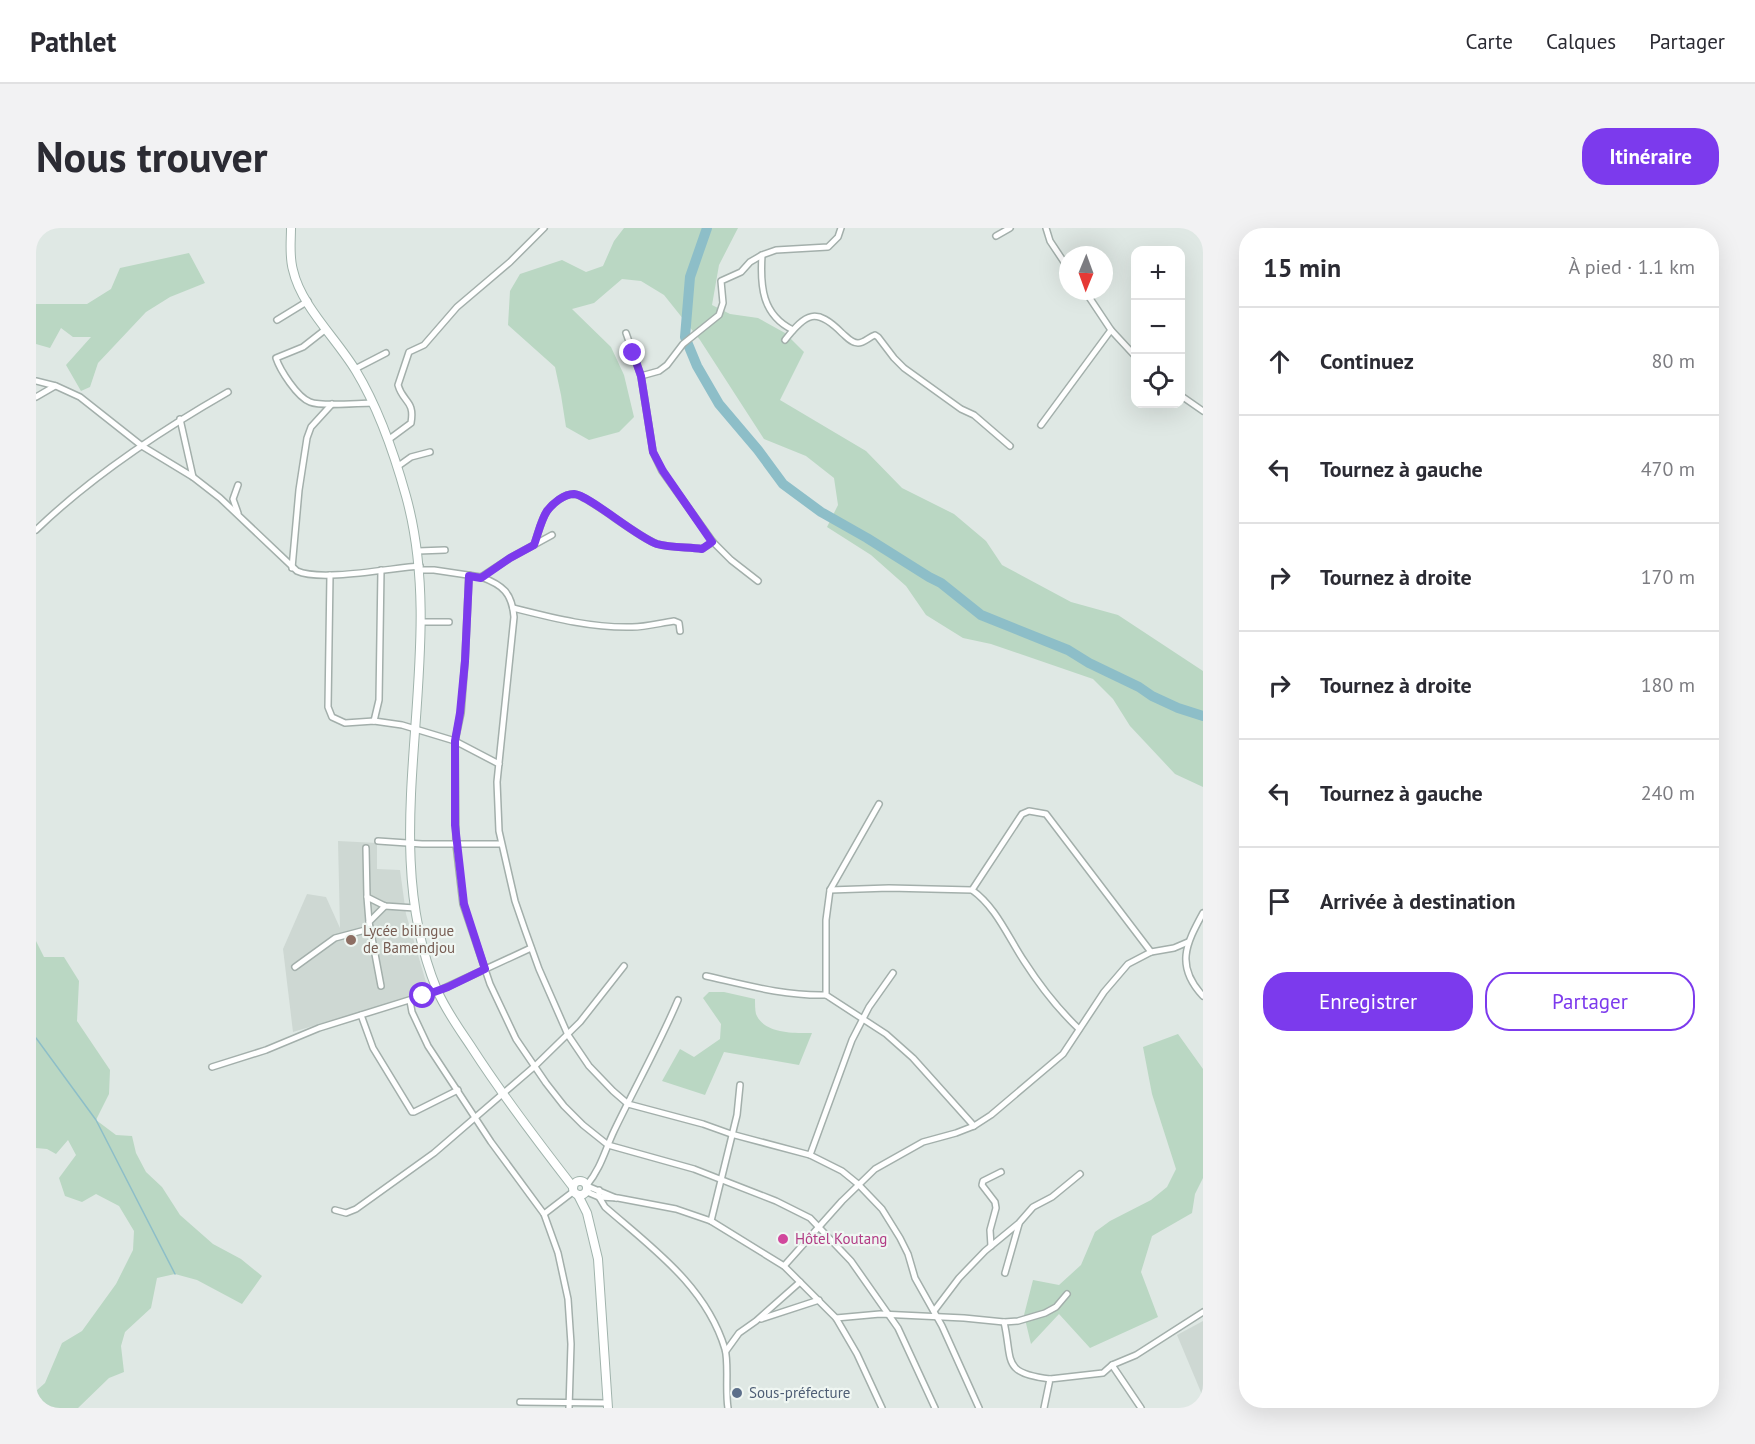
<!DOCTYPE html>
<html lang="fr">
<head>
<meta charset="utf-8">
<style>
  body { margin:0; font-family:"PT Sans",sans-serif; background:#f2f2f3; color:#2b2b33 }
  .controls { position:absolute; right:18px; top:18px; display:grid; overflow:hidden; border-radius:12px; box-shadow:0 6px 24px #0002 }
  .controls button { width:54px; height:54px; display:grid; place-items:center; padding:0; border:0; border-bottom:2px solid #e1e1e2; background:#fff; color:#2b2b33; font:30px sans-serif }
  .compass { position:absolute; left:1023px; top:18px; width:54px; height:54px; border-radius:50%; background:#fff; box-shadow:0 6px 24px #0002; rotate:181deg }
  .stop { position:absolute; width:18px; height:18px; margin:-14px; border:4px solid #7c3aed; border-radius:50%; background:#fff }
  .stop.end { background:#7c3aed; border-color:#fff; box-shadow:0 2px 6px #0008 }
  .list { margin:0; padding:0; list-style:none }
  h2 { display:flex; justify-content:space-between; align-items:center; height:78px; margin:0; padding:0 24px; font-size:26px }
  h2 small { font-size:20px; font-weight:400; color:#7c7c81 }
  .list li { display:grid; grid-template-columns:39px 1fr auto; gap:18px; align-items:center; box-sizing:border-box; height:108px; padding:0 24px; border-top:2px solid #e1e1e2 }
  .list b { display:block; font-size:22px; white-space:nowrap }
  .list em { font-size:20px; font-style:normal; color:#7c7c81 }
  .actions { display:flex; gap:12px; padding:18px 24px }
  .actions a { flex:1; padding:14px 0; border:2px solid #7c3aed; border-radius:24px; text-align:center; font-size:21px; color:#7c3aed }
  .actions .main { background:#7c3aed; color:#fff }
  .icon { flex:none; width:33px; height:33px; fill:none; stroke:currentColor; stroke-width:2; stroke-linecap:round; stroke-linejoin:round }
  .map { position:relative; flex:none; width:1167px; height:1180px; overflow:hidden; border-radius:24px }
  header { display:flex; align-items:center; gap:36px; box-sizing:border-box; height:84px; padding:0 30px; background:#fff; border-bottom:2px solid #e1e1e2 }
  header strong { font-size:28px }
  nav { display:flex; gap:33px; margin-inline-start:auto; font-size:21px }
  .intro { display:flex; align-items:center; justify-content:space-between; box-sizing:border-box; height:144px; padding:0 36px }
  h1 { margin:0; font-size:42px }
  .button { padding:15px 27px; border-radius:24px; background:#7c3aed; color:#fff; font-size:21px; font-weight:700 }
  main { display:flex; gap:36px; padding:0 36px }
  aside { flex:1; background:#fff; border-radius:24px; box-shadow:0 6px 24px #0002 }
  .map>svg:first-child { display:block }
  .built { fill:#ced8d3 }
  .green { fill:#bad7c3 }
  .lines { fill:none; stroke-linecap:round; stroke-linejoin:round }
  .stream { stroke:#8dbec8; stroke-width:1.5 }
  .river { stroke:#8dbec8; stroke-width:10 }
  .street-casing { stroke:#a3afab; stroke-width:8 }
  .secondary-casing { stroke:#a0b3ac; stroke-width:10 }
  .street { stroke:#fff; stroke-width:5 }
  .secondary { stroke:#fff; stroke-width:8 }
  .route { stroke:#7c3aed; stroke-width:8 }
  .education-dot { fill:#8d6e63; stroke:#eff6f2; stroke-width:2 }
  .hotel-dot { fill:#d1479c; stroke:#eff6f2; stroke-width:2 }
  .service-dot { fill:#5c6f8a; stroke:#eff6f2; stroke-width:2 }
  .labels { text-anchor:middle; stroke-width:4.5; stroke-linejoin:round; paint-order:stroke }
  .education-label { font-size:15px; fill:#785e54; stroke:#eff6f2; text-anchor:start }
  .hotel-label { font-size:15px; fill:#b23c85; stroke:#eff6f2; text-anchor:start }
  .service-label { font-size:15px; fill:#4e5e75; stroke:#eff6f2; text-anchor:start }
</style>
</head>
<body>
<header>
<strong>Pathlet</strong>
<nav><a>Carte</a><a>Calques</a><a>Partager</a></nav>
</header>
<div class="intro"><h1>Nous trouver</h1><a class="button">Itinéraire</a></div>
<main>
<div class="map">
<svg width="1167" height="1180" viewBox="0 0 1167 1180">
  <rect width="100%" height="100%" fill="#dfe8e4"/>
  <g class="built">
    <polygon points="302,613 341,615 341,641 364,642 370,686 392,761 390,764 363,772 257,804 247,721 271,666 290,669 304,700"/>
    <polygon points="1167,1093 1167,1169 1141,1107"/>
  </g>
  <g class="green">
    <polygon points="588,0 702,0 683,37 676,77 694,86 722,90 749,105 768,124 744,172 830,223 866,260 918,286 950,313 966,337 1035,374 1082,387 1167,443 1167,559 1139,546 1094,498 1077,471 1057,451 955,416 927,410 890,387 870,358 835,327 791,299 802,277 798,250 770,228 728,211 664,112 628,67 605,53 586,51 558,75 536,81 575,119 588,147 598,189 583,204 553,212 530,199 525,167 519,139 472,97 474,63 484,46 526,32 550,44 567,38 578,13"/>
    <polygon points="153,25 169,55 134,69 110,84 62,135 54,159 45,163 30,137 55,109 37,109 25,100 14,120 0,116 0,76 51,76 75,61 84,40"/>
    <polygon points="0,713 8,729 28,729 43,753 41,793 74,842 73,866 60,892 80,907 96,908 100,925 110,944 126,959 144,987 177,1016 205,1031 226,1048 206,1076 161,1052 139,1046 121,1050 115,1080 89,1104 85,1118 88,1144 73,1150 42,1180 0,1180 0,1163 9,1155 26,1115 46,1103 80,1056 97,1022 98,1003 83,978 60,966 46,974 29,968 23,950 40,927 32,912 20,926 11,921 0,920"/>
    <path d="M673,764H688L719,771C719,776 719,782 720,786C728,806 758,805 776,805L763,837L688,824L669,867L626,853L644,821L658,829L684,811L685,796L667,770Z"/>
    <polygon points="1142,806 1167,841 1167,950 1159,966 1156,985 1116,1008 1105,1044 1122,1089 1054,1120 1023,1086 995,1116 988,1087 997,1052 1023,1057 1045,1037 1059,1004 1074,993 1115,972 1131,959 1140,941 1116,866 1107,819"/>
  </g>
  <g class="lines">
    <polyline class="stream" points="0,810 60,892 139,1046"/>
    <polyline class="river" points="671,0 654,49 649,109 661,138 683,176 722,222 747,256 785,284 831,310 893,349 905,355 945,387 1032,422 1053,435 1103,459 1116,468 1142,480 1167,488"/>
    <g class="street-casing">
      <g id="street">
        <polyline points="1010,0 1014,13 1032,40"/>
        <polyline points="960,8 974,0"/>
        <path d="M726,27C724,58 726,87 757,102"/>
        <polyline points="1049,63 1075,102 1100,129"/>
        <polyline points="241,92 272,73"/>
        <path d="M290,101L267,119L240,130C244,142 261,169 274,174C286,179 322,175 337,175"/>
        <polyline points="590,105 605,148 617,224 626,243 677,314 695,332 722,353"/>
        <path d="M749,112C770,85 780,79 806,105C811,109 815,115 822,115C828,115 833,109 839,107L842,109L858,130L868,140L925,181L938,187L974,218"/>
        <polyline points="319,141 350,125"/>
        <polyline points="605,148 623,143 631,137 647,116 683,87 687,75 685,53 705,44 714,34 726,27 740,22 792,19 802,9 805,0"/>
        <path d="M0,153L20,158L44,169L106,218L157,249L184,270L261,343C285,354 355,340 384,338"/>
        <polyline points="1144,167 1167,183"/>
        <polyline points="0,169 19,158"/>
        <polyline points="144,191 157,249"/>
        <polyline points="1005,197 1075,102"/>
        <path d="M352,212L375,195C379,172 367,175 362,157L373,124L388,117L421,79L474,34L508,0"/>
        <polyline points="361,239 375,229 394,224"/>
        <polyline points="202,285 197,271 202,257"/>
        <path d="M0,302C57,247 124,203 192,164"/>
        <path d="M498,317C502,306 505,292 511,283C517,275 528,266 538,266C552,267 599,308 621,316C635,320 652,319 666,321L677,314"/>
        <polyline points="382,323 409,322"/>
        <polyline points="256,340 263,262 271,210 275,199 296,176"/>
        <polyline points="384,342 398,342 445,349 474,330 516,307"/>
        <polyline points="294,347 292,479 296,489 309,495 338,493 366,497 419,513 463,536"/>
        <polyline points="433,347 429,433 425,485 419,513 420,616 465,616"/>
        <path d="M445,349C467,357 476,365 478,389L461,554L463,603L479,673L489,702L503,741L532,807L553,838L577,863L592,876L667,896L695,906L774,927L806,943L822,956L846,981L864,1010L872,1026L879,1050L906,1098L943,1180"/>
        <path d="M477,380C517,390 555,400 596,399C610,399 624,395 638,393L643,395L644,403"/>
        <polyline points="384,394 413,394"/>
        <polyline points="338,493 343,472 345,342"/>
        <polyline points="843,576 794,662 790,692 790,767 850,806 877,830 938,898"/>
        <polyline points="342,613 386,616 420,616 427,676 454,756 480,811 510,855 528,878 547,897 572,917 658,941 740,973 774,990 815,1033 862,1100 899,1180"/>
        <polyline points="330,620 331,669 349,678 379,680"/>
        <path d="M794,662L853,660L936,662C960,679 972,709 988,733C1004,758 1022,781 1043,801"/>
        <polyline points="936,662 986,586 993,583 1010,586 1115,724"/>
        <polyline points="331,669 333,694"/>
        <path d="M1167,685C1150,716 1139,738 1167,768"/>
        <polyline points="259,739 299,710 333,701"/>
        <path d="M670,748C710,757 748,768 790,767"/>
        <polyline points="345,758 333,694 349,678"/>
        <polyline points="374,773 376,784 392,818 455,914 508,986 522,1025 532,1071 535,1116 533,1180"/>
        <polyline points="325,787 337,820 376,884 378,884 422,862"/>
        <polyline points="176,839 230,822 283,800 402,763 495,720"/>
        <polyline points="774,927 816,812 833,779 857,745"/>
        <path d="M551,957C565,940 569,922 578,903C599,859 623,817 642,772"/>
        <polyline points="551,958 580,970"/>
        <path d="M563,962V969L569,979C616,1020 670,1058 689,1121C693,1135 689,1162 692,1180"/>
        <polyline points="551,964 563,969 582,970 640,981 675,993 748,1038 800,1090 821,1126 846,1180"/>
        <polyline points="299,982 310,985 320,981 398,925 499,838 544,794 588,738"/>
        <polyline points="508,986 538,963"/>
        <polyline points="675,993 701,887 704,857"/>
        <polyline points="955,1018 954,1002 960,980 959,974 946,957 947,953 965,944"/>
        <polyline points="748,1038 806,973 839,941 887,914 920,905 938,898 955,887 1027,826 1068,764 1092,736 1115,724 1138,720 1152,714"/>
        <polyline points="969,1045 983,996"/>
        <polyline points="898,1083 923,1050 949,1023 983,995 997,979 1016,969 1044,946"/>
        <polyline points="800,1090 844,1086 928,1090 968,1094 982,1093 1009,1085 1020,1079 1031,1066"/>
        <polyline points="725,1091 783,1072"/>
        <path d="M968,1094C977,1133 965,1145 1014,1151"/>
        <polyline points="690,1123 703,1105 720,1093 764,1054"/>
        <polyline points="1076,1137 1105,1180"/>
        <polyline points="484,1174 572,1175"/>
        <polyline points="1008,1180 1014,1151 1067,1145 1076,1137 1100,1127 1167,1084"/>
      </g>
    </g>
    <g class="secondary-casing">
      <g id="secondary">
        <path d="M255,0C255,14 253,28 257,42C265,78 301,111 320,143C343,181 358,225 370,268C415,430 336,605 401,762C410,783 424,802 436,820C467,868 502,914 537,959"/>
        <circle cx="544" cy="960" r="7"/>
        <polyline points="542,967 551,985 562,1031 572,1180"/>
      </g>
    </g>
    <use href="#street" class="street"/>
    <use href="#secondary" class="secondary"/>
  </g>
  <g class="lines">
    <path class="route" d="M387,768L412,759L449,741L428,676L419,597V513L424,485L429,433L433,348L445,350L474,330L498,317C502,306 505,292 511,283C517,275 528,266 538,266C553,267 599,308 621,316C635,320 652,319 666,321L676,314L627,243L617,224L605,148L597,125"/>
  </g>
  <circle class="education-dot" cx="315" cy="712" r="6"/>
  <circle class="hotel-dot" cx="747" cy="1011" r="6"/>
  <circle class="service-dot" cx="701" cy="1165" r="6"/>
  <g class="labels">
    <g class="education-label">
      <text x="327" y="708">Lycée bilingue<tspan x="327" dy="17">de Bamendjou</tspan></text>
    </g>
    <g class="hotel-label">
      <text x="759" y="1016">Hôtel Koutang</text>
    </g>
    <g class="service-label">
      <text x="713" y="1170">Sous-préfecture</text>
    </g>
  </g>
</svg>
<div class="controls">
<button>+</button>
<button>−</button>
<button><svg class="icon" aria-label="locate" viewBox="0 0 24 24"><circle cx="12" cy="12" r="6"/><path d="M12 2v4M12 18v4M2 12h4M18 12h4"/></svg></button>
</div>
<svg class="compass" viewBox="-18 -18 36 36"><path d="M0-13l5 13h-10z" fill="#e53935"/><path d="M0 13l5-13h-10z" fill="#7c7c81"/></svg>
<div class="stop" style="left:387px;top:768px"></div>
<div class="stop end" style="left:597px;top:125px"></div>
</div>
<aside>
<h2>15 min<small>À pied · 1.1 km</small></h2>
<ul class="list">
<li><svg class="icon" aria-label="ahead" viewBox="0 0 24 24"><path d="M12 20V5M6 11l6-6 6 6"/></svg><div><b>Continuez</b></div><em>80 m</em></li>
<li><svg class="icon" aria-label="left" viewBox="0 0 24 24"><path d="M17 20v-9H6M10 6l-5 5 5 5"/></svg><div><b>Tournez à gauche</b></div><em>470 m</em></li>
<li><svg class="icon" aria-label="right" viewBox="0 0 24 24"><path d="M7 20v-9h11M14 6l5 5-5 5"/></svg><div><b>Tournez à droite</b></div><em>170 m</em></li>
<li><svg class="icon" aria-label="right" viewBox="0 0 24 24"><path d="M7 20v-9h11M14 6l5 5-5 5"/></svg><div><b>Tournez à droite</b></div><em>180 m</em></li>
<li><svg class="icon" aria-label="left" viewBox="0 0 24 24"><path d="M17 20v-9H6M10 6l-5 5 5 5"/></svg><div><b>Tournez à gauche</b></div><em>240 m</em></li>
<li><svg class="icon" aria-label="arrive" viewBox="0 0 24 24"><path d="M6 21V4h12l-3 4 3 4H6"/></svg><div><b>Arrivée à destination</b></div></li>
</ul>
<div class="actions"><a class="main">Enregistrer</a><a>Partager</a></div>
</aside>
</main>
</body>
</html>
